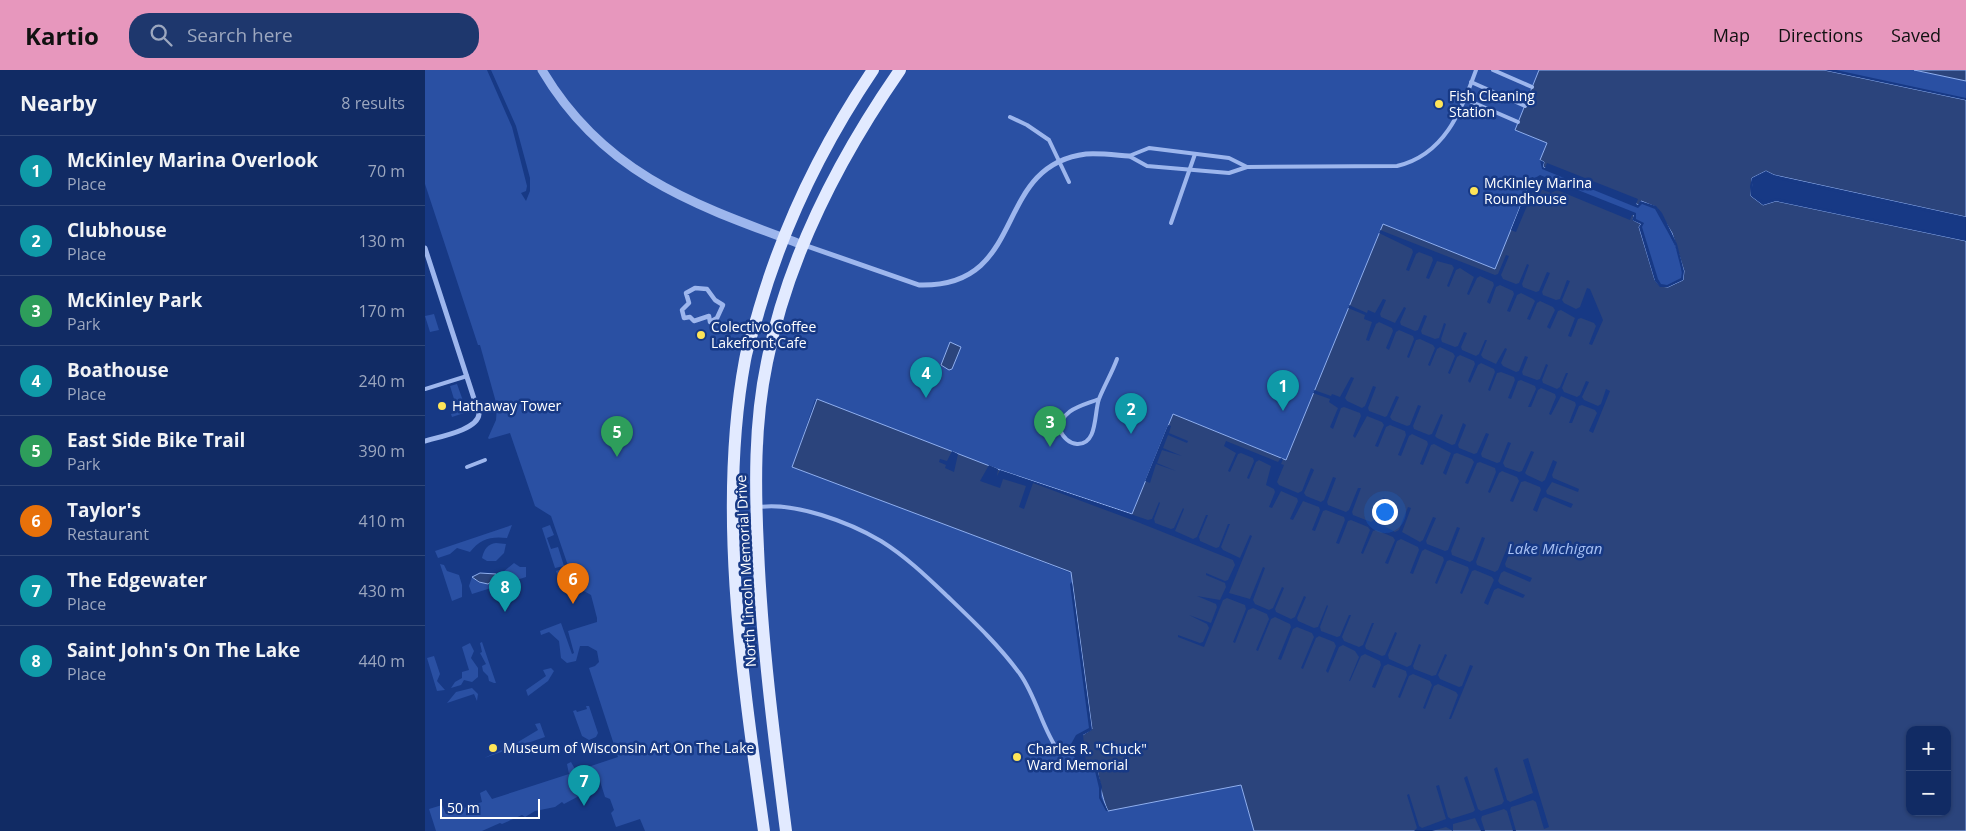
<!DOCTYPE html>
<html lang="en">
<head>
<meta charset="utf-8">
<style>
  body { margin:0; font-family:"Open Sans",sans-serif; background:#1e376d; color:#f1f3f6 }
  .controls { position:absolute; right:15px; bottom:15px; display:grid; overflow:hidden; border-radius:10px; box-shadow:0 1px 4px #0004 }
  .controls button { width:45px; height:45px; display:grid; place-items:center; padding:0; border:0; border-bottom:1px solid #304778; background:#112b64; color:#f1f3f6; font:25px sans-serif }
  .scale { position:absolute; left:15px; bottom:12px; width:100px; box-sizing:border-box; padding-left:5px; border:2px solid #fff; border-top:0; font-size:14px; line-height:18px; white-space:nowrap; color:#fff; -webkit-text-stroke:4px #173985; paint-order:stroke }
  .you { position:absolute; left:959px; top:441px; width:18px; height:18px; margin:-12px; border:4px solid #fff; border-radius:50%; background:#1a73e8; box-shadow:0 0 0 8px #1a73e833 }
  .badge { display:grid; place-items:center; width:32px; height:32px; border-radius:50%; background:#e797bd; color:#fff; font-size:16px; font-weight:700 }
  .pin { position:absolute; translate:-50% -41px; filter:drop-shadow(0 1px 2px #0008) }
  .pin::after { content:''; position:absolute; top:26px; width:18px; height:15px; background:inherit; clip-path:polygon(0 0,100% 0,50% 100%) }
  .list { margin:0; padding:0; list-style:none }
  h2 { display:flex; justify-content:space-between; align-items:center; height:65px; margin:0; padding:0 20px; font-size:21px }
  h2 small { font-size:16px; font-weight:400; color:#9ca7bf }
  .list li { display:grid; grid-template-columns:32px 1fr auto; gap:15px; align-items:center; box-sizing:border-box; height:70px; padding:0 20px; border-top:1px solid #304778 }
  .list b { display:block; font-size:19px; white-space:nowrap }
  .list p { margin:0; font-size:16px; white-space:nowrap; color:#9ca7bf }
  .list em { font-size:16px; font-style:normal; color:#9ca7bf }
  .icon { flex:none; width:28px; height:28px; fill:none; stroke:currentColor; stroke-width:2; stroke-linecap:round; stroke-linejoin:round }
  .map { position:relative; flex:none; width:1541px; height:761px; overflow:hidden }
  header { display:flex; align-items:center; gap:30px; box-sizing:border-box; height:70px; padding:0 25px; background:#e797bd; color:#111 }
  header strong { font-size:24px }
  nav { display:flex; gap:28px; margin-inline-start:auto; font-size:18px }
  .search { width:350px; height:45px; background:#1e376d; display:flex; align-items:center; gap:12px; box-sizing:border-box; padding:0 18px; border-radius:20px; color:#9ca7bf; font-size:19px }
  main { display:flex }
  aside { flex:1; background:#112b64 }
  .map>svg:first-child { display:block }
  .green { fill:#2a50a3 }
  .water { fill:#2b447c; stroke:#8fafef; fill-rule:evenodd }
  .pier { fill:#173985 }
  .lines { fill:none; stroke-linecap:round; stroke-linejoin:round }
  .service { stroke:#9db6ed; stroke-width:4 }
  .pedestrian { stroke:#9db6ed; stroke-width:4.5 }
  .minor { stroke:#9db6ed; stroke-width:5 }
  .tertiary { stroke:#9db6ed; stroke-width:9 }
  .primary { stroke:#e2eaff; stroke-width:12 }
  .poi-dot { fill:#ffe558; stroke:#173985; stroke-width:2 }
  .labels { text-anchor:middle; stroke-width:5; stroke-linejoin:round; paint-order:stroke }
  .poi-label { font-size:14px; fill:#fff; stroke:#173985; text-anchor:start }
  .street-label { font-size:14px; fill:#fff; stroke:#173985 }
  .water-label { font-size:15px; font-style:italic; fill:#a8c1f4; stroke:#173985 }
</style>
</head>
<body>
<header>
<strong>Kartio</strong>
<div class="search"><svg class="icon" aria-label="search" viewBox="0 0 24 24"><circle cx="10" cy="10" r="6"/><path d="M15 15l6 6"/></svg>Search here</div>
<nav><a>Map</a><a>Directions</a><a>Saved</a></nav>
</header>
<main>
<aside>
<h2>Nearby<small>8 results</small></h2>
<ul class="list">
<li><span class="badge" style="background:#0f9aa8">1</span><div><b>McKinley Marina Overlook</b><p>Place</p></div><em>70 m</em></li>
<li><span class="badge" style="background:#0f9aa8">2</span><div><b>Clubhouse</b><p>Place</p></div><em>130 m</em></li>
<li><span class="badge" style="background:#2e9e5b">3</span><div><b>McKinley Park</b><p>Park</p></div><em>170 m</em></li>
<li><span class="badge" style="background:#0f9aa8">4</span><div><b>Boathouse</b><p>Place</p></div><em>240 m</em></li>
<li><span class="badge" style="background:#2e9e5b">5</span><div><b>East Side Bike Trail</b><p>Park</p></div><em>390 m</em></li>
<li><span class="badge" style="background:#e8710a">6</span><div><b>Taylor's</b><p>Restaurant</p></div><em>410 m</em></li>
<li><span class="badge" style="background:#0f9aa8">7</span><div><b>The Edgewater</b><p>Place</p></div><em>430 m</em></li>
<li><span class="badge" style="background:#0f9aa8">8</span><div><b>Saint John's On The Lake</b><p>Place</p></div><em>440 m</em></li>
</ul>
</aside>
<div class="map">
<svg width="1541" height="761" viewBox="0 0 1541 761">
  <rect width="100%" height="100%" fill="#173985"/>
  <g class="green">
    <polygon points="0,0 62,0 87,57 102,116 101,121 96,123 101,131 105,121 105,108 91,56 66,0 1114,0 1090,60 1122,73 1115,90 1231,136 1254,184 1258,210 1243,217 1070,199 958,154 861,390 748,344 707,444 575,400 390,330 368,396 646,503 667,660 803,717 816,715 829,761 220,761 215,749 191,757 186,743 189,740 185,729 180,727 175,711 157,718 160,727 154,726 139,734 137,732 130,737 110,741 100,747 97,745 77,754 75,753 57,761 11,761 4,739 17,735 21,744 57,732 55,723 61,720 67,729 144,704 142,694 146,692 151,701 193,687 164,598 170,596 174,592 172,581 163,576 155,576 151,591 142,593 136,588 134,571 124,562 116,565 115,561 136,553 147,584 149,583 143,561 172,552 172,548 166,525 157,520 151,519 126,446 110,436 85,363 64,369 63,368 71,350 72,336 55,275 53,275 0,114"/>
    <polygon points="1399,0 1489,0 1541,11 1541,30"/>
    <polygon points="9,244 14,260 5,262 0,246"/>
    <polygon points="32,314 42,342 27,347 26,344 33,342 25,316"/>
    <path d="M87,455L82,468C66,466 55,469 45,482L32,478L25,484L13,488L10,481Z"/>
    <polygon points="125,455 129,465 122,468 126,479 133,477 139,496 130,498 117,458"/>
    <path d="M71,473L81,474L79,483L71,491H62L57,488C59,479 63,474 71,473Z"/>
    <polygon points="89,493 95,497 101,497 101,507 47,524 44,516 47,507 54,513 66,513 71,508 71,504 78,502"/>
    <polygon points="15,494 19,495 22,501 34,505 37,515 37,527 27,531"/>
    <polygon points="140,498 147,519 138,522 131,501"/>
    <polygon points="57,572 71,613 69,613 64,611 63,606 58,601 57,596 61,594 55,583 57,582 55,573"/>
    <polygon points="45,573 49,581 46,588 53,598 53,607 47,612 39,610 36,615 26,618 30,612 37,608 37,602 44,600 37,577"/>
    <polygon points="9,586 15,604 12,611 20,620 12,621 2,588"/>
    <polygon points="126,598 129,601 123,611 103,626 101,620 121,606 118,600"/>
    <polygon points="47,618 53,624 52,631 49,624 22,633 31,622"/>
    <polygon points="161,636 164,636 173,663 171,667 164,670 157,666 148,641 151,640 152,642 162,639"/>
    <polygon points="115,653 120,667 59,688 88,675 113,660 110,654"/>
  </g>
  <g class="water">
    <path d="M1114,0H1399L1541,30V147L1349,105L1341,101L1327,108L1326,126L1338,135L1351,131L1541,171V761H829L816,715L683,741C676,726 675,711 671,695L655,692C642,676 652,668 667,659L646,502L367,397L392,329L575,400L707,444L748,344L861,390L958,154L1070,199L1106,110L1111,112L1114,107L1209,145L1208,150L1216,154L1214,157L1230,210L1235,216L1243,217L1258,210L1259,201L1247,163L1231,137L1216,131L1214,135L1118,97L1119,92L1115,90L1122,73L1090,60ZM1485,660H1522V742H1485Z"/>
    <polygon points="1489,0 1541,0 1541,11"/>
    <polygon points="525,272 536,277 527,299 524,300 516,295"/>
    <polygon points="55,503 71,504 71,508 63,514 54,512 47,507"/>
  </g>
  <g class="pier">
    <polygon points="1399,0 1411,0 1541,28 1541,30"/>
    <polygon points="1115,90 1119,92 1118,97 1120,98 1122,93 1213,129 1211,134 1213,135 1215,131 1231,136 1237,143 1252,174 1259,201 1258,210 1243,217 1235,217 1230,211 1214,157 1216,154 1207,150 1209,145 1207,145 1205,150 1132,120 1126,123 1110,117 1091,162 1086,160 1107,107 1110,108 1115,105 1211,143 1211,149 1219,153 1217,157 1233,209 1236,214 1242,215 1256,208 1257,202 1250,175 1230,139 1217,134 1213,138 1117,99"/>
    <polygon points="1341,101 1349,105 1541,147 1541,150 1348,108 1340,104 1329,110 1327,116 1329,125 1339,132 1352,128 1541,169 1541,171 1351,131 1338,135 1326,126 1325,116 1327,108"/>
    <polygon points="955,160 1070,205 1073,204 1081,185 1084,186 1076,205 1078,209 1091,214 1094,213 1102,194 1104,195 1097,214 1098,217 1111,222 1114,221 1122,202 1125,203 1117,222 1118,225 1131,230 1135,229 1142,210 1145,211 1137,230 1139,233 1151,239 1155,237 1162,218 1165,219 1178,250 1167,275 1164,274 1171,256 1169,253 1156,248 1153,249 1146,267 1143,266 1150,248 1136,240 1133,241 1125,259 1122,257 1130,240 1128,237 1115,231 1112,233 1105,250 1102,249 1110,231 1108,229 1096,223 1092,225 1085,242 1082,241 1089,224 1088,221 1075,215 1071,217 1065,234 1062,232 1069,215 1068,212 1055,206 1052,208 1044,225 1042,224 1049,207 1035,198 1031,200 1024,217 1022,216 1029,198 1027,195 1012,191 1004,209 1001,208 1008,190 1007,187 994,182 991,184 984,201 981,200 988,182 987,179 954,163"/>
    <polygon points="958,229 961,230 955,244 956,247 970,253 979,237 981,238 975,252 976,255 990,261 993,260 999,245 1002,246 996,261 997,264 1010,269 1014,268 1019,253 1021,254 1016,269 1017,272 1030,277 1033,276 1039,262 1042,263 1036,277 1037,280 1051,286 1054,284 1060,270 1062,270 1056,285 1058,288 1071,294 1080,278 1082,279 1076,293 1078,296 1091,302 1094,301 1100,286 1103,287 1097,302 1098,305 1112,310 1115,309 1121,294 1123,295 1117,310 1118,313 1132,319 1135,317 1141,303 1143,303 1137,318 1139,322 1152,327 1155,325 1161,311 1164,312 1157,327 1159,330 1173,336 1176,334 1181,319 1185,321 1168,363 1164,361 1172,343 1170,340 1157,335 1154,336 1147,353 1144,353 1151,335 1150,332 1136,326 1126,345 1124,344 1131,327 1130,324 1116,318 1113,320 1106,337 1103,337 1111,319 1110,316 1096,310 1093,311 1086,329 1083,328 1090,310 1089,307 1076,302 1072,303 1065,321 1063,320 1070,302 1069,299 1056,293 1053,295 1045,313 1043,311 1050,294 1049,291 1035,285 1032,287 1025,304 1023,303 1030,286 1028,283 1015,277 1012,279 1005,296 1003,295 1010,278 1008,275 995,269 991,270 984,288 982,287 989,269 988,266 974,260 971,262 964,280 961,278 968,261 967,258 954,252 951,254 944,271 941,270 947,252 939,249 940,245 923,238 924,235 942,243 943,240 950,243"/>
    <polygon points="926,307 929,308 920,328 922,331 937,338 940,336 948,316 951,317 943,338 944,341 960,347 962,346 971,326 974,327 965,347 967,350 982,356 985,355 993,335 996,336 988,356 989,359 1004,365 1007,364 1016,344 1018,345 1010,366 1012,368 1027,375 1030,374 1038,353 1041,355 1033,375 1034,378 1049,384 1052,383 1061,363 1064,364 1056,384 1057,387 1072,393 1075,392 1083,372 1086,373 1078,393 1080,397 1094,402 1097,401 1106,381 1109,382 1100,403 1102,405 1117,412 1120,410 1128,390 1132,392 1127,405 1128,408 1154,419 1153,422 1127,412 1121,421 1122,424 1148,434 1146,438 1120,427 1117,429 1112,442 1108,440 1116,420 1115,417 1100,411 1096,412 1088,432 1085,431 1094,411 1092,407 1077,401 1074,403 1065,423 1063,422 1071,402 1070,398 1055,392 1052,393 1043,414 1040,413 1049,392 1047,389 1032,383 1029,384 1021,405 1018,403 1026,383 1009,374 1006,375 998,395 995,394 1003,374 1002,371 987,364 984,366 976,386 973,385 981,365 980,361 965,355 961,357 953,377 950,376 959,355 957,352 942,346 930,368 928,366 936,346 935,343 919,337 916,338 908,359 905,357 913,338 904,332 905,329 888,323 889,320 906,326 907,324 915,327"/>
    <polygon points="743,355 746,356 744,363 763,371 762,373 743,365 738,378 757,386 737,380 732,393 751,401 731,394 725,413 720,411"/>
    <polygon points="801,371 853,392 856,388 858,389 856,394 859,395 852,412 854,415 873,423 877,421 886,398 889,400 879,423 881,426 896,432 899,430 908,407 911,408 902,432 903,435 921,442 924,440 933,418 936,418 927,442 928,445 946,452 949,450 958,427 960,428 952,452 970,462 974,460 983,437 986,438 977,462 995,472 998,470 1008,447 1011,448 1001,471 1002,474 1020,481 1023,480 1032,457 1035,458 1026,481 1027,485 1045,492 1048,490 1057,467 1060,468 1051,492 1052,495 1070,502 1073,500 1082,478 1086,479 1080,494 1081,497 1107,508 1105,512 1079,501 1076,503 1073,511 1075,514 1100,525 1098,528 1073,518 1069,520 1063,535 1059,533 1069,510 1067,507 1050,500 1047,501 1037,524 1035,523 1044,500 1043,497 1025,490 1022,491 1012,514 1010,513 1019,490 1018,487 1000,479 997,481 988,504 985,503 994,480 993,477 976,469 972,471 963,494 960,493 970,470 968,467 951,460 948,461 938,484 936,483 945,460 943,457 926,450 923,451 914,474 911,473 920,450 919,447 901,440 898,441 890,461 887,460 895,440 894,437 878,431 868,450 865,449 873,431 872,428 856,421 847,438 844,437 850,422 849,419 841,415 846,396 834,390 831,392 824,409 822,408 829,391 828,388 816,383 813,384 805,402 803,401 811,383 799,376"/>
    <polygon points="527,381 533,384 529,402 520,398 521,395 514,392 515,389 522,391"/>
    <polygon points="564,395 573,399 572,406 575,400 723,450 727,449 734,432 735,433 729,449 730,453 746,459 749,458 758,438 759,439 750,461 768,469 772,467 781,445 783,445 774,467 775,471 791,478 794,477 803,454 805,454 796,477 798,480 815,488 825,465 827,466 804,523 825,529 838,497 840,498 828,530 830,534 844,540 848,538 857,517 859,518 850,539 851,542 866,549 870,547 879,526 881,527 872,548 873,551 889,558 893,557 902,535 903,536 895,557 896,561 912,567 915,566 924,545 926,545 917,567 919,571 934,577 938,575 947,553 949,553 940,576 941,579 957,586 960,585 970,562 972,563 963,585 964,589 982,597 986,595 994,574 996,575 988,596 989,599 1007,606 1011,605 1020,584 1022,585 1013,605 1015,609 1034,617 1037,616 1045,595 1048,596 1026,649 1024,649 1033,625 1031,622 1013,614 1009,616 1000,639 998,638 1007,615 1005,611 988,604 984,606 975,628 973,627 982,605 981,601 963,594 959,596 950,618 947,617 956,595 955,591 940,584 936,586 925,611 924,611 934,587 930,581 918,575 914,577 903,603 901,601 911,576 909,572 894,566 891,568 878,599 876,598 889,567 887,563 872,557 868,559 856,590 853,589 866,557 865,554 850,547 846,549 833,581 831,580 844,549 842,544 828,538 823,540 810,573 808,572 821,539 820,535 802,528 798,530 779,577 753,567 753,565 775,573 778,572 784,558 782,554 764,545 786,553 792,537 791,534 772,526 795,530 801,517 800,513 781,505 781,503 800,511 803,510 810,495 808,490 710,451 608,413 599,439 594,437 601,416 578,409 575,418 555,411"/>
    <polygon points="647,512 667,660 658,665 661,693 671,695 677,717 676,727 683,741 681,741 674,728 674,718 669,697 654,694 646,682 645,676 651,665 664,658 645,514"/>
    <polygon points="1103,688 1124,757 1119,759 1111,732 1108,730 1086,737 1085,740 1091,761 1088,761 1082,741 1079,739 1057,746 1056,749 1060,761 1056,761 1050,748 1028,754 1028,761 1021,757 1007,761 989,761 992,758 982,725 984,724 994,756 997,758 1021,749 1011,716 1014,715 1023,747 1026,749 1048,742 1050,740 1039,708 1042,706 1053,739 1056,741 1077,734 1079,731 1069,699 1072,697 1082,730 1085,732 1108,723 1098,690"/>
  </g>
  <g class="lines">
    <g class="service">
      <polyline points="1068,0 1107,17"/>
      <polyline points="1046,12 1100,36"/>
      <polyline points="1040,29 1093,52"/>
      <polyline points="585,47 602,55 624,70 644,112"/>
      <path d="M704,86L722,96L804,103L822,97L972,96C1019,85 1036,42 1051,0"/>
      <polyline points="704,86 724,78 804,88 822,97"/>
      <polyline points="746,153 770,84"/>
      <polyline points="0,319 42,306"/>
      <path d="M674,329C657,336 636,339 635,360C638,367 643,373 652,374C673,375 669,342 674,329C679,316 687,303 692,289"/>
      <polyline points="42,397 60,390"/>
      <path d="M334,437C370,432 424,452 456,471C480,486 500,505 520,524C547,550 573,574 595,604C612,628 617,659 634,682"/>
    </g>
    <polygon class="pedestrian" points="270,218 282,219 290,230 298,235 292,248 285,252 284,246 269,251 265,247 259,248 257,240 264,233 261,223"/>
    <g class="minor">
      <path d="M379,175L494,215C605,218 565,96 661,84C675,83 690,85 704,86"/>
      <path d="M0,178L54,344C53,360 13,367 0,371"/>
    </g>
    <path class="tertiary" d="M117,0C179,105 270,135 378,175"/>
    <g class="primary">
      <path d="M339,761C318,611 292,440 320,290C323,273 330,256 334,240C359,154 398,74 448,0"/>
      <path d="M361,761C349,667 337,574 333,479C330,417 329,354 342,292C363,186 414,88 475,0"/>
    </g>
  </g>
  <g class="poi-dot">
    <circle cx="1014" cy="34" r="5"/>
    <circle cx="1049" cy="121" r="5"/>
    <circle cx="276" cy="265" r="5"/>
    <circle cx="17" cy="336" r="5"/>
    <circle cx="68" cy="678" r="5"/>
    <circle cx="592" cy="687" r="5"/>
  </g>
  <g class="labels">
    <g class="poi-label">
      <text x="1024" y="31">Fish Cleaning<tspan x="1024" dy="16">Station</tspan></text>
      <text x="1059" y="118">McKinley Marina<tspan x="1059" dy="16">Roundhouse</tspan></text>
      <text x="286" y="262">Colectivo Coffee<tspan x="286" dy="16">Lakefront Cafe</tspan></text>
      <text x="27" y="341">Hathaway Tower</text>
      <text x="78" y="683">Museum of Wisconsin Art On The Lake</text>
      <text x="602" y="684">Charles R. "Chuck"<tspan x="602" dy="16">Ward Memorial</tspan></text>
    </g>
    <g class="street-label">
      <text transform="translate(321 501) rotate(-93)" y="5">North Lincoln Memorial Drive</text>
    </g>
    <g class="water-label">
      <text x="1130" y="484">Lake Michigan</text>
    </g>
  </g>
</svg>
<div class="controls">
<button>+</button>
<button>−</button>
</div>
<div class="scale">50 m</div>
<div class="you"></div>
<div class="pin badge" style="left:858px;top:341px;background:#0f9aa8">1</div>
<div class="pin badge" style="left:706px;top:364px;background:#0f9aa8">2</div>
<div class="pin badge" style="left:625px;top:377px;background:#2e9e5b">3</div>
<div class="pin badge" style="left:501px;top:328px;background:#0f9aa8">4</div>
<div class="pin badge" style="left:192px;top:387px;background:#2e9e5b">5</div>
<div class="pin badge" style="left:148px;top:534px;background:#e8710a">6</div>
<div class="pin badge" style="left:159px;top:736px;background:#0f9aa8">7</div>
<div class="pin badge" style="left:80px;top:542px;background:#0f9aa8">8</div>
</div>
</main>
</body>
</html>
